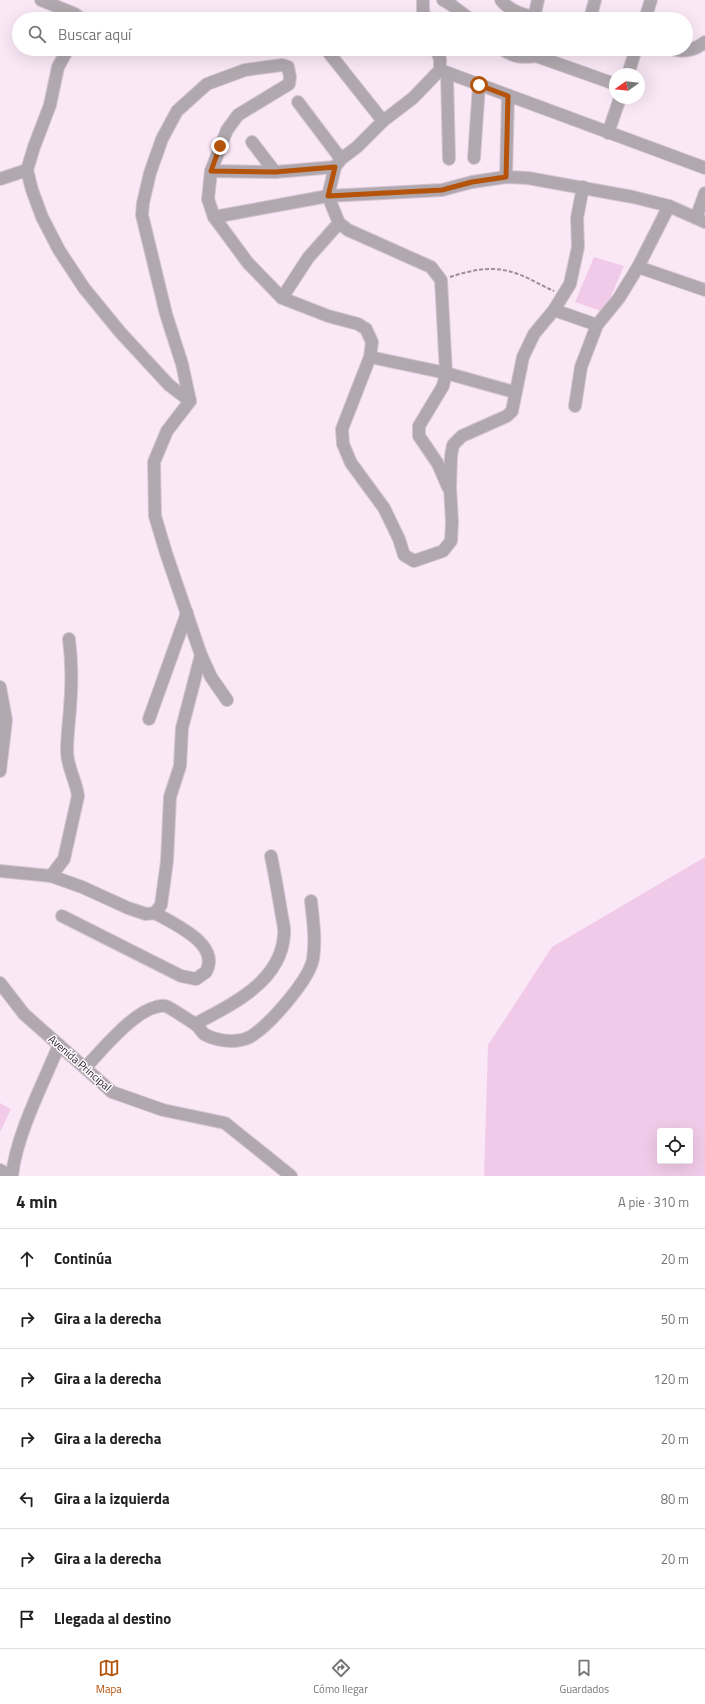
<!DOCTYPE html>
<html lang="es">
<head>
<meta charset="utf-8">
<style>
  body { margin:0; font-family:"Titillium Web",sans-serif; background:#f6f6f6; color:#222 }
  .controls { position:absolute; right:12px; bottom:12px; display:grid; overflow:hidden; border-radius:4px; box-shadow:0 4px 16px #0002 }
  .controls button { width:36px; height:36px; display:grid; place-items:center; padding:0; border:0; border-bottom:1px solid #e0e0e0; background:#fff; color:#222; font:20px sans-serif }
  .compass { position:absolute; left:609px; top:68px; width:36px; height:36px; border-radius:50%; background:#fff; box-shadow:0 4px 16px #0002; rotate:256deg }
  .stop { position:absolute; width:12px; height:12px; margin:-9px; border:3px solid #b45309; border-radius:50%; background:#fff }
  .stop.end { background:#b45309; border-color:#fff; box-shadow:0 1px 4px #0008 }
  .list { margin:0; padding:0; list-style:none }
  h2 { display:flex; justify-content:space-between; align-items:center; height:52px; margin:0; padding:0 16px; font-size:17px }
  h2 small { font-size:13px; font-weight:400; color:#767676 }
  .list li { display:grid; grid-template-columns:26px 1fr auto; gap:12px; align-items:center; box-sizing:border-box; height:60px; padding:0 16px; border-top:1px solid #e0e0e0 }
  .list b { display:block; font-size:15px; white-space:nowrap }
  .list em { font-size:13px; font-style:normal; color:#767676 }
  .icon { flex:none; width:22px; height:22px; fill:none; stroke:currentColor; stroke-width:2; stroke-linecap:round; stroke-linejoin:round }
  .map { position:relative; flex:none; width:705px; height:1176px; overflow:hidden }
  .search { position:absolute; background:#fff; box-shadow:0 4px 16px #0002; left:12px; right:12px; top:12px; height:44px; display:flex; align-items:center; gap:10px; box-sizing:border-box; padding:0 14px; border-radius:22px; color:#767676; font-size:15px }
  .sheet { height:472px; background:#fff }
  nav { display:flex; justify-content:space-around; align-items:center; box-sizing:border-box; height:56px; border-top:1px solid #e0e0e0; background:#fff; font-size:11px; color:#767676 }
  nav a { display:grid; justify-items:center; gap:2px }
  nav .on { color:#b45309 }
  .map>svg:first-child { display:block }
  .green { fill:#f2cae9; fill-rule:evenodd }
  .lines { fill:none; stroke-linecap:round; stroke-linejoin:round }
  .minor-casing { stroke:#d5c5d2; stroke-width:14 }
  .path { stroke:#9c8f99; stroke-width:2; stroke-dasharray:4 2; stroke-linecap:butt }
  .minor { stroke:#b0a8ae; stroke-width:12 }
  .route { stroke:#b45309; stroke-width:5 }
  .labels { text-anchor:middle; stroke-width:3; stroke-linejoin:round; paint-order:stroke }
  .street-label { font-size:11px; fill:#2e272d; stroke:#fefafd }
</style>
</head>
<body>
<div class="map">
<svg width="705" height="1176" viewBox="0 0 705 1176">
  <rect width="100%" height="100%" fill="#fae8f6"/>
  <g class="green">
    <polygon points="594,257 624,266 604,312 575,302"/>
    <path d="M705,857V1176H484L488,1045L552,947ZM660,1131H690V1161H660Z"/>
    <polygon points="0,1103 11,1109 0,1132"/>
  </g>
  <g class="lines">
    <g class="minor-casing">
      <g id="minor">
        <polyline points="41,0 75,14 81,19"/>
        <polyline points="423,0 423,11 426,19"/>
        <polyline points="443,0 450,4 470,19"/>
        <path d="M501,0C511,13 528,16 544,19"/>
        <polyline points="534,17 538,0"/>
        <polyline points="590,19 595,0"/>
        <polyline points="645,19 651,0"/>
        <polyline points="68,49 58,67 50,105 34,147 27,170 32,190 42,217 59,250 84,288 120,332 169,385 190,401"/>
        <polyline points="436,49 440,59 440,70 413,98 383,121 357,147 341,159 335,167 328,196 339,223 348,230 431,267 441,280 446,373 443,386 419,426 419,436 438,464 448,487"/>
        <path d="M502,49C513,57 522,58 536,56L615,84"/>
        <path d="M671,49C684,53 695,50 705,42"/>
        <polyline points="329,53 383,121"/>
        <polyline points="440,70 705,168"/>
        <polyline points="447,74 449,159"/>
        <polyline points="628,74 636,49"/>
        <polyline points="298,102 341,159"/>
        <polyline points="608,133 620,98"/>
        <polyline points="252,142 275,172"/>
        <polyline points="474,158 479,85"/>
        <polyline points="211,171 275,172 335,167"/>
        <polyline points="506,177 508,96"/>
        <polyline points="0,179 27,170"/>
        <polyline points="214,217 328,196 442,190 472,182 506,177 528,178 633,197 669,206 705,222"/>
        <polyline points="696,218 705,193"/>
        <polyline points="638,267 705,290"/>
        <polyline points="282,298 308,258 339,223"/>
        <polyline points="554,310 597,325"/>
        <polyline points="370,357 446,373 514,392"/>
        <polyline points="190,401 182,364 166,314 142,215 143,203 150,173 162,139 177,111 207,84 245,70 282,65 288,67 290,77 289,84 238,115 227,130 211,171 208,199 214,217 248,263 282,298 328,316 358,324 366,329 372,342 370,357 342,429 343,444 351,463 384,508 399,539 404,555 414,561 443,551 451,541 452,522 450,487 451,456 453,445 462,436 507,416 512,411 523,357 534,334 554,310 570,284 578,247 577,218 583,187"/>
        <polyline points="190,401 167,431 154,462 155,516 166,553 201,655 211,677 227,700"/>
        <polyline points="575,406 581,367 597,325 619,298 638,267 669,206"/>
        <polyline points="0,687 6,720 0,771"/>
        <polyline points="149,719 187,613"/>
        <polyline points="0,871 51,876 82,887 128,908 146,914 155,913 161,905 167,861 170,797 180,766 182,728 201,655"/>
        <path d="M51,876L64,859L78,796C76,780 67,767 67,751C67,737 69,722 70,708C72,685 72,662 69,639"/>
        <path d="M62,916L181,976L196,979L206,972C221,944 174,924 155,913"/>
        <polyline points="0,983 24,1014 112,1092 163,1110 225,1123 291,1176"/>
        <path d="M195,1024C231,1005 281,982 284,935C285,927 282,919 281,911C278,893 275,875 271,856"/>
        <path d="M85,1068C101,1051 133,1012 156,1007C159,1006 164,1005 168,1007C170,1008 194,1023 196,1025C199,1027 201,1031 204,1034C209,1037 216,1039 221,1040C231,1042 245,1041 253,1035C271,1023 309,980 313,959C316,940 313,920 311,901"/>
        <polyline points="0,1170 10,1176"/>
        <path d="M12,1176C16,1135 43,1084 59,1045"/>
      </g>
    </g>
    <path class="path" d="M450,277C468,271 489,266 508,271C523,274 540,285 554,291"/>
    <use href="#minor" class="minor"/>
  </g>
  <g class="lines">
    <polyline class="route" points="220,146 211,171 275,172 335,167 328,196 442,190 472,182 506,177 508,96 479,85"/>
  </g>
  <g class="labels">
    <g class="street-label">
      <text transform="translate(80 1063) rotate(41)" y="4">Avenida Principal</text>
    </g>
  </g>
</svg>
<div class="controls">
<button><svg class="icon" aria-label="locate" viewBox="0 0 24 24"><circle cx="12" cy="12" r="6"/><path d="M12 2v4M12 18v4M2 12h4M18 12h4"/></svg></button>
</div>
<svg class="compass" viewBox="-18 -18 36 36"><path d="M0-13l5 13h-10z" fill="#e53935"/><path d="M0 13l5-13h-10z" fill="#767676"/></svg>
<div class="stop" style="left:479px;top:85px"></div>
<div class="stop end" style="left:220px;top:146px"></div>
<div class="search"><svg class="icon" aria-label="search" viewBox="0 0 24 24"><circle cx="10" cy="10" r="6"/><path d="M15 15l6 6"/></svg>Buscar aquí</div>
</div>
<section class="sheet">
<h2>4 min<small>A pie · 310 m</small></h2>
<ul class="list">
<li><svg class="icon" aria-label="ahead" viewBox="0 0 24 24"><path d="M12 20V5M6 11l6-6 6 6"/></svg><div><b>Continúa</b></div><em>20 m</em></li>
<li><svg class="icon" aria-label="right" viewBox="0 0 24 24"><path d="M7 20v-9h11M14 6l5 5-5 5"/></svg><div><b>Gira a la derecha</b></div><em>50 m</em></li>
<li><svg class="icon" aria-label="right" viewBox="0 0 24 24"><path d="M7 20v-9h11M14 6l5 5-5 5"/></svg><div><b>Gira a la derecha</b></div><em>120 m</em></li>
<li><svg class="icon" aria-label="right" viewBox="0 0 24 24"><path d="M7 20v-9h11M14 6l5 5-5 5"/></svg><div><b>Gira a la derecha</b></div><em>20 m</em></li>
<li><svg class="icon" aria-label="left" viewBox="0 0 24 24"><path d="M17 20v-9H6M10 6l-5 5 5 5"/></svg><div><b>Gira a la izquierda</b></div><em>80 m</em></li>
<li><svg class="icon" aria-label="right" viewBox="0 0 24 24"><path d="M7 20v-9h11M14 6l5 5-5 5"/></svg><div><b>Gira a la derecha</b></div><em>20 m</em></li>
<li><svg class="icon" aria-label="arrive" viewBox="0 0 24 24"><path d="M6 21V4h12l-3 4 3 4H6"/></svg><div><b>Llegada al destino</b></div></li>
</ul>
</section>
<nav>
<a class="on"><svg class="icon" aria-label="map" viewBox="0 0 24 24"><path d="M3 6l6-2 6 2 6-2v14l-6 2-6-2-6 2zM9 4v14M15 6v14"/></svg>Mapa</a>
<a><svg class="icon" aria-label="directions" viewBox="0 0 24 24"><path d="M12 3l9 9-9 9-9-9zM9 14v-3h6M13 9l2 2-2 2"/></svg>Cómo llegar</a>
<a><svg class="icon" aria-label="saved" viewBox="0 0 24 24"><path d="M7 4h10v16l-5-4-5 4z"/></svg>Guardados</a>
</nav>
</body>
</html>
